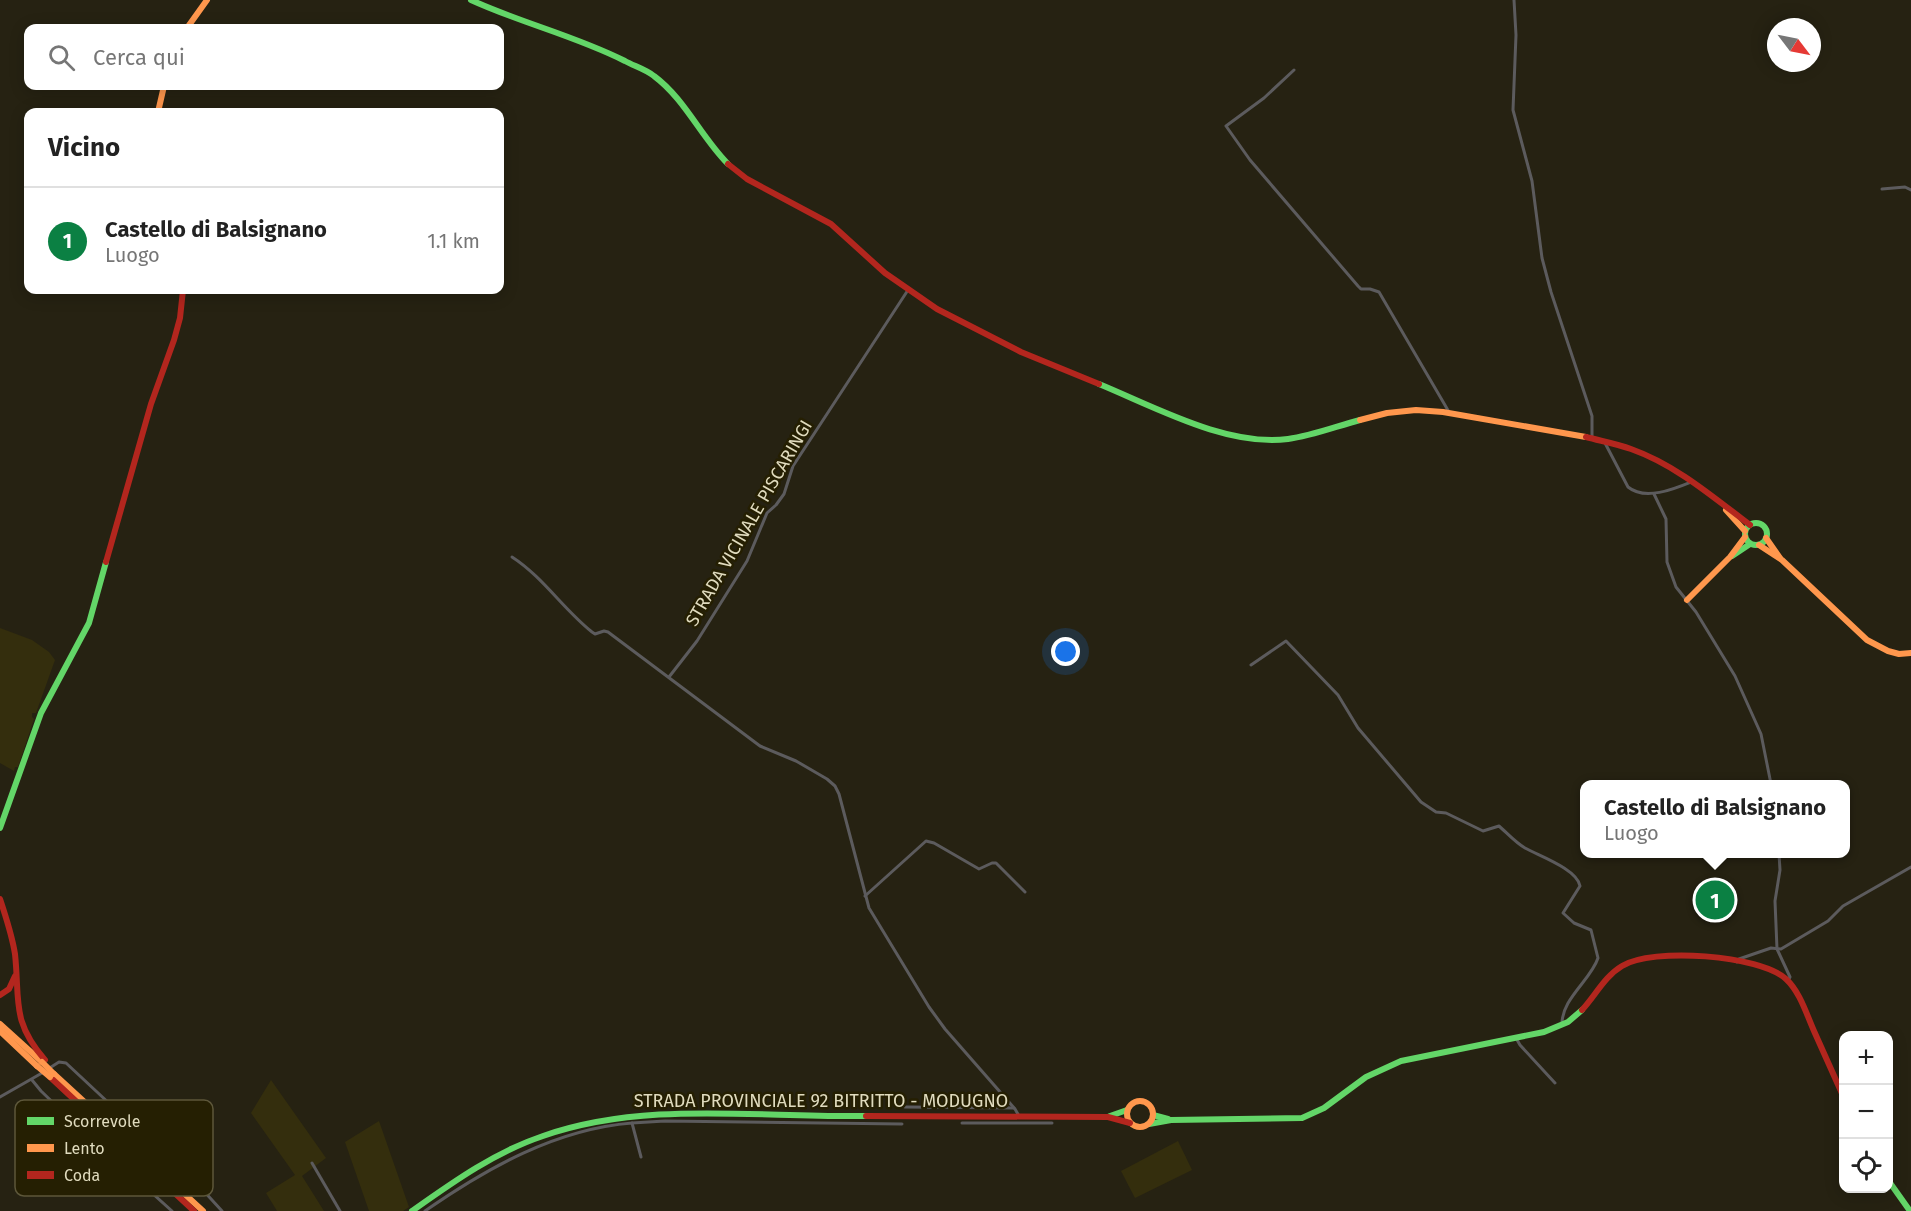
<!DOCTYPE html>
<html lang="it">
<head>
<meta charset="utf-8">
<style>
  body { margin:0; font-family:"Fira Sans",sans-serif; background:#f2f2f2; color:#222 }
  .controls { position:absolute; right:18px; bottom:18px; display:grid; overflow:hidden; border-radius:12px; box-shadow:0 3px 15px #0003 }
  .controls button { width:54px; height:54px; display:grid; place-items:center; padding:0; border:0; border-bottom:2px solid #e0e0e0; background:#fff; color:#222; font:30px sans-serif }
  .compass { position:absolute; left:1767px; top:18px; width:54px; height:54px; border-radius:50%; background:#fff; box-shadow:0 3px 15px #0003; rotate:122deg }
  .you { position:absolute; left:1066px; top:652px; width:21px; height:21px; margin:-15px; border:4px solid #fff; border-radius:50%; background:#1a73e8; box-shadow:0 0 0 9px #1a73e833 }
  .badge { display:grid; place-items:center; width:39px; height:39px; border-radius:50%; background:#0b8043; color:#fff; font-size:20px; font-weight:700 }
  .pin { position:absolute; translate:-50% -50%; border:3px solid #fff; box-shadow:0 2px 6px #0006 }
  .popup { position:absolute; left:1580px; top:780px; width:270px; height:78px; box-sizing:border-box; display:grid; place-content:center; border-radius:12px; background:#fff; filter:drop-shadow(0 2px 4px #0005); font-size:20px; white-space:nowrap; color:#767676 }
  .popup b { font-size:22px; color:#222 }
  .popup::after { content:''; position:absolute; left:50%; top:100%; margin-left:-12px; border:12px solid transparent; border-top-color:#fff }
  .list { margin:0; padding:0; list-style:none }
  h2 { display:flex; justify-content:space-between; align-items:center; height:78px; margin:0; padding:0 24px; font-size:26px }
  h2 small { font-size:20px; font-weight:400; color:#767676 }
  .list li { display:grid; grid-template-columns:39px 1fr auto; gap:18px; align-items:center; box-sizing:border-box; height:108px; padding:0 24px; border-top:2px solid #e0e0e0 }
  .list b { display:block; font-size:22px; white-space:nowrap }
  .list p { margin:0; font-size:20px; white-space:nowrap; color:#767676 }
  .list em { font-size:20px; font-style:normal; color:#767676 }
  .icon { flex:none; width:33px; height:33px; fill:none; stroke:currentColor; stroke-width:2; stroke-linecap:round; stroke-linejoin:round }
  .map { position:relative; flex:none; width:1911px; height:1211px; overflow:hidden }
  .search { position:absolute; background:#fff; box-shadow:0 3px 15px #0003; left:24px; top:24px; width:480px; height:66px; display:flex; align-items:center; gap:15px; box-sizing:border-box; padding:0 21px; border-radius:12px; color:#767676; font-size:22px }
  .panel { position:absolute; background:#fff; box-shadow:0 3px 15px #0003; left:24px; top:108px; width:480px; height:186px; border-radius:12px }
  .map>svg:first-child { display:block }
  .built { fill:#342e0d }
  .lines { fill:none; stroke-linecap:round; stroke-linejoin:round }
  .street { stroke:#5c5b5d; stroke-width:3 }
  .fast { stroke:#63d668; stroke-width:6 }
  .slow { stroke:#ff974d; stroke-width:6 }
  .jam { stroke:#b3261e; stroke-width:6 }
  .slow-bridge { stroke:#ff974d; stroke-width:6 }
  .labels { text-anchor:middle; stroke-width:5; stroke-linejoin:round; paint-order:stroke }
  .street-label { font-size:18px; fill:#e0dbbe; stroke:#251f02 }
  .key { fill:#251f02; stroke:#5d573a; stroke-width:1.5 }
  .key-label { font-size:16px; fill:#e0dbbe }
</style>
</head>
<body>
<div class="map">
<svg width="1911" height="1211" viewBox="0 0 1911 1211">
  <rect width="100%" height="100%" fill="#262212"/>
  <g class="built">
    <polygon points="0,628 32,640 49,652 55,660 36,713 32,713 32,717 34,719 18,767 15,767 14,771 0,763"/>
    <polygon points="271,1080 326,1158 302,1176 324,1211 277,1211 266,1193 295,1175 251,1113"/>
    <polygon points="379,1121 409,1207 403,1211 369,1211 345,1142"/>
    <polygon points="1178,1141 1192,1170 1135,1198 1121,1171"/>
  </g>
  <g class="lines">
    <g class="street">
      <polyline points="1514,0 1516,35 1513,110 1532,181 1542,258 1551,292 1592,416 1592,438"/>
      <polyline points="1294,70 1264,98 1226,126 1250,160 1358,286 1361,289 1370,289 1379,292 1449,412"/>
      <polyline points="1882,189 1905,187 1911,190"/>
      <path d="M1605,443L1628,487C1645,501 1674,489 1691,482"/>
      <polyline points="1654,494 1666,519 1667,562 1676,587 1696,612 1735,676 1761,734 1771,784"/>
      <path d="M512,557C543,577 563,609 592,632L595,634L604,631L608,632L760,746L796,761L827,779L835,786L839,794L869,908L929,1007L945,1029L1015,1109L1019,1116"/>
      <path d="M1251,665L1286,641L1338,695L1358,728L1421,802L1436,812L1446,813L1483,831L1499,826C1507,833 1516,843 1525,848C1539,856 1577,869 1580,886L1563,913L1574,923L1591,930L1598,958C1591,980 1561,999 1562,1025"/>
      <polyline points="669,677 697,641 747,561 767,513 776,505 784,494 793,466 908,290"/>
      <polyline points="1779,854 1780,870 1775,901 1777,949 1790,977 1788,981"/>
      <polyline points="865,896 926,841 934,843 979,869 992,863 996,863 1025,892"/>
      <polyline points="1737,962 1739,959 1771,948 1781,949 1828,921 1843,906 1911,867"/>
      <polyline points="1516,1038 1520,1045 1555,1083"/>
      <polyline points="48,1069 59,1062 66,1063 173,1163 191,1177 222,1211"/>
      <polyline points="32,1080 41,1091 71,1120 172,1211"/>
      <polyline points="0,1097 42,1073"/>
      <polyline points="905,1107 1014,1108"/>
      <polyline points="632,1123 665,1121 902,1124"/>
      <polyline points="962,1123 1052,1123"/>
      <polyline points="312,1163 340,1211"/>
      <path d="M425,1211C487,1168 556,1129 632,1123L641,1157"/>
    </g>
    <g class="fast">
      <path d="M471,0C521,23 576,36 625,61C634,66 645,69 654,76C685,99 701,137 728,164"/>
      <path d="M1099,384C1155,407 1227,447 1288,439C1312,436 1337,426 1360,420"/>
      <circle cx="1756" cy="534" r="11"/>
      <polyline points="1732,556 1750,544"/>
      <polyline points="0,828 41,713 89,623 106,562"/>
      <polyline points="1153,1115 1168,1119"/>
      <polyline points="1110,1116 1127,1110"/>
      <polyline points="1149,1124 1171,1120 1302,1118 1324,1108 1366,1077 1401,1061 1544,1032 1568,1022 1582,1010"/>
      <polyline points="1888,1180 1910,1211"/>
      <path d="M412,1211C453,1182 495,1152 543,1136C646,1100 759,1118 866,1116"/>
    </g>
    <g class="slow">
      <polyline points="187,28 207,0"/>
      <polyline points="158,112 164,86"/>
      <polyline points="1360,420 1387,413 1416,410 1443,412 1586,437"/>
      <polyline points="1726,510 1745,531"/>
      <polyline points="1766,538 1780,558"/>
      <polyline points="1759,545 1782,560 1867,640 1888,651 1899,654 1911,653"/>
      <polyline points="1687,600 1730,557 1745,537"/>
      <polyline points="0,1024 42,1062"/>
      <polyline points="0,1031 37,1066"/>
      <polyline points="54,1074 203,1211"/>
      <circle cx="1140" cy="1114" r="13"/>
    </g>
    <g class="jam">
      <polyline points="728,164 747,179 831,224 885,273 937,309 1021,352 1099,384"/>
      <path d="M1586,437C1601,441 1617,444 1631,449C1676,465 1713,497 1750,525"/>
      <polyline points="106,562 151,404 174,340 180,318 183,290"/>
      <path d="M0,899C6,917 12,935 15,954C20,1001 11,1021 45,1060"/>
      <polyline points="0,995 9,989 15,976"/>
      <path d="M1582,1010C1595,996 1605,976 1622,966C1652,947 1760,955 1786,979C1800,992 1806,1013 1814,1031C1824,1053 1834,1076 1844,1098"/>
      <polyline points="50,1077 194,1211"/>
      <polyline points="866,1116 1108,1117 1130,1123"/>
    </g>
    <g class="slow-bridge">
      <polyline points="42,1062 54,1074"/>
      <polyline points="37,1066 50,1077"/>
    </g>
  </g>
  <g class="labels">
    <g class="street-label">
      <text transform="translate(749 523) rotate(-60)" y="6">STRADA VICINALE PISCARINGI</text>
      <text x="821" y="1107">STRADA PROVINCIALE 92 BITRITTO - MODUGNO</text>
    </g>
  </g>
  <rect x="15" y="1100" width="198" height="96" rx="9" class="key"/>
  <rect x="27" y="1117" width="27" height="8" fill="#63d668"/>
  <rect x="27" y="1144" width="27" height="8" fill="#ff974d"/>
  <rect x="27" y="1171" width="27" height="8" fill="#b3261e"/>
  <g class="key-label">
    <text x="64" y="1127">Scorrevole</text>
    <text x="64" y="1154">Lento</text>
    <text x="64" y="1181">Coda</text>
  </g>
</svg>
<div class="controls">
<button>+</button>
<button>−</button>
<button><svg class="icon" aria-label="locate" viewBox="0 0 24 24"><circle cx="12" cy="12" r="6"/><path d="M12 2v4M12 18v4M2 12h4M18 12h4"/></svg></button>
</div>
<svg class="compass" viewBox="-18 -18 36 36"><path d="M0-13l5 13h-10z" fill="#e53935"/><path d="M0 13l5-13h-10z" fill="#767676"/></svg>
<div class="you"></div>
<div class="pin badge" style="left:1715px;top:900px">1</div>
<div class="popup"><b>Castello di Balsignano</b>Luogo</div>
<div class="search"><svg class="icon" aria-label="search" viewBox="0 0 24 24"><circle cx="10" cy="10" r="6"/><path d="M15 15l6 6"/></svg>Cerca qui</div>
<section class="panel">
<h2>Vicino<small></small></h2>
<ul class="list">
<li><span class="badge">1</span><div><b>Castello di Balsignano</b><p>Luogo</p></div><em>1.1 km</em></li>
</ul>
</section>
</div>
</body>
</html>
